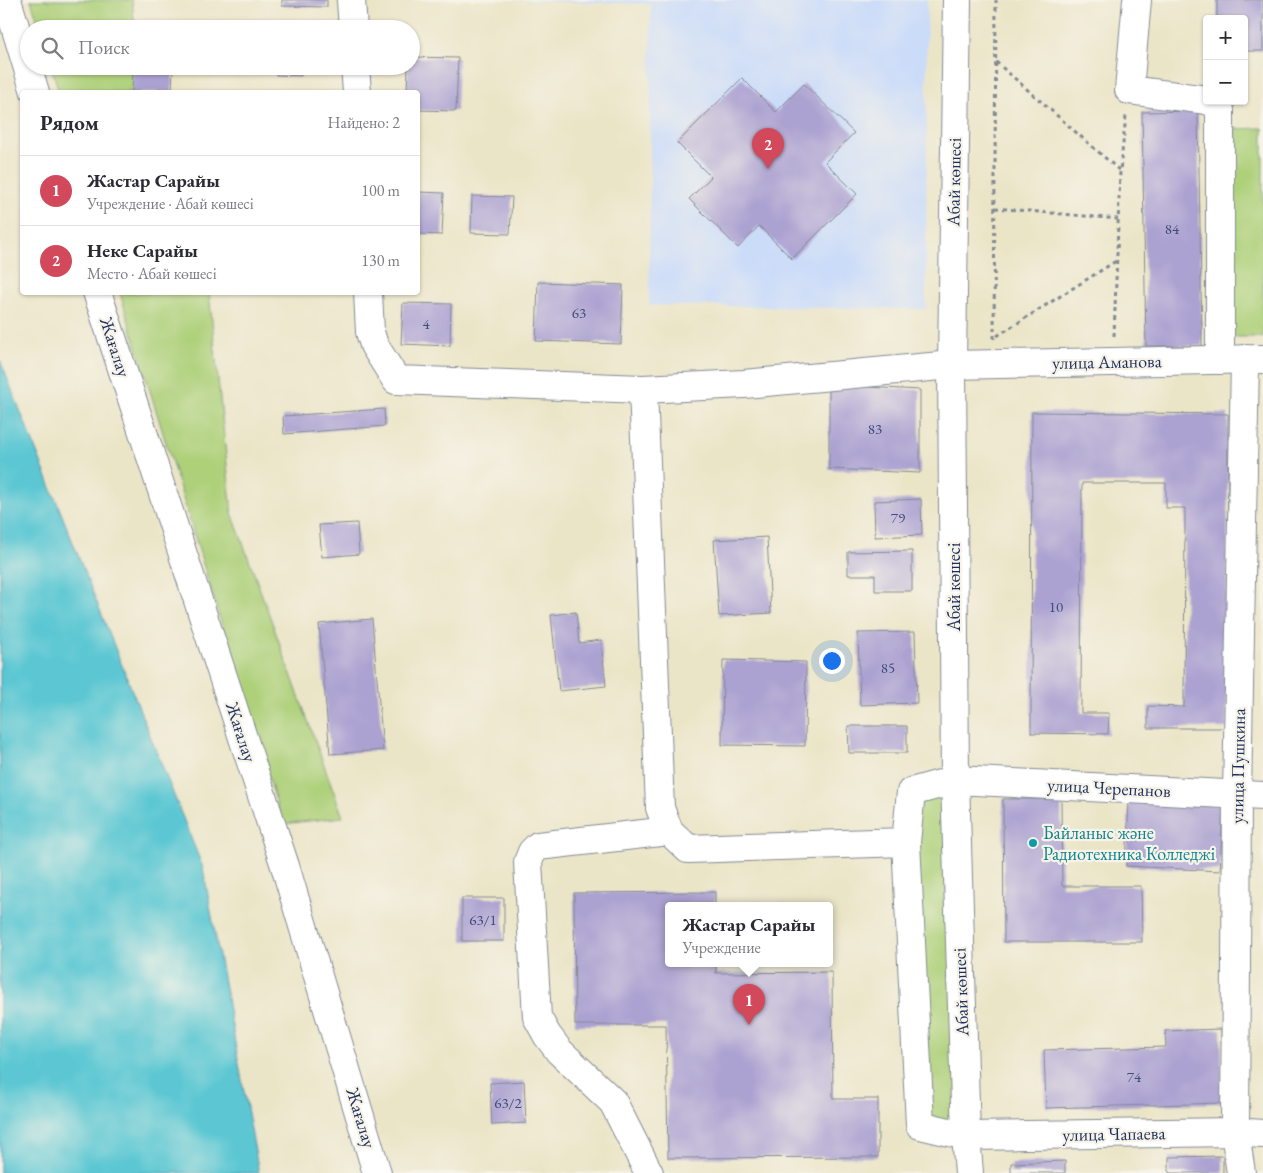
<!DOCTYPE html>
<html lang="ru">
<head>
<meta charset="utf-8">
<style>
  body { margin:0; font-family:"EB Garamond",serif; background:#f7f7f7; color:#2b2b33 }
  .controls { position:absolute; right:15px; top:15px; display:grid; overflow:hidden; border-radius:5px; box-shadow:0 1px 4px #0004 }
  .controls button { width:45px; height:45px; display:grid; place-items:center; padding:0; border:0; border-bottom:1px solid #e1e1e2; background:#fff; color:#2b2b33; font:25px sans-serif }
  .you { position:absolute; left:831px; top:660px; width:18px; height:18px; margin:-12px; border:4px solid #fff; border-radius:50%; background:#1a73e8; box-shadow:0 0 0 8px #1a73e833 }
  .badge { display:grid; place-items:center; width:32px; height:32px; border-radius:50%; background:#d1495b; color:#fff; font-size:16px; font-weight:700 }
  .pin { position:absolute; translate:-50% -41px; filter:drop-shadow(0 1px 2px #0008) }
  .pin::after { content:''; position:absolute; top:26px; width:18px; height:15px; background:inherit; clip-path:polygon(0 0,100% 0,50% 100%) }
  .popup { position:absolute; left:665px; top:902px; width:168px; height:65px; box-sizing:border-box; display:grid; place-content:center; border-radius:5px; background:#fff; filter:drop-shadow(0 1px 4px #0005); font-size:16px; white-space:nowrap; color:#7c7c81 }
  .popup b { font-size:19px; color:#2b2b33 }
  .popup::after { content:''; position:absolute; left:50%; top:100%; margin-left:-10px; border:10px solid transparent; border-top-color:#fff }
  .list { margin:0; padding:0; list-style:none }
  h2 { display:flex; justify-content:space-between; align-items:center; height:65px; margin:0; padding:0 20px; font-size:21px }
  h2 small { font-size:16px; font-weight:400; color:#7c7c81 }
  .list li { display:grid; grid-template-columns:32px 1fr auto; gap:15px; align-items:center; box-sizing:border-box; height:70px; padding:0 20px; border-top:1px solid #e1e1e2 }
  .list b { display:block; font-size:19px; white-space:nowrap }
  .list p { margin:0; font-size:16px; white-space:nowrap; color:#7c7c81 }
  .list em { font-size:16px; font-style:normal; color:#7c7c81 }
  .icon { flex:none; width:28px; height:28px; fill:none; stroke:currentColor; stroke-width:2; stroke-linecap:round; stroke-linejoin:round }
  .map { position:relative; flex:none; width:1263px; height:1173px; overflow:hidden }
  .search { position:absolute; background:#fff; box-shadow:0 1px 4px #0004; left:20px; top:20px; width:400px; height:55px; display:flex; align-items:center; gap:12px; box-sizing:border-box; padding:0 18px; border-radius:28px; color:#7c7c81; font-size:19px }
  .panel { position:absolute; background:#fff; box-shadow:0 1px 4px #0004; left:20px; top:90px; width:400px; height:205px; border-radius:5px }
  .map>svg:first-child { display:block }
  .built { fill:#cbdcf9 }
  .green { fill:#add079; stroke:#64806c }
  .water { fill:#5bc7d3; stroke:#3b7b98 }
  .building { fill:#aca2d2 }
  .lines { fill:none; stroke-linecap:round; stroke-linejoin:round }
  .minor-casing { stroke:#838a93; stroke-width:30 }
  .major-casing { stroke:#838a93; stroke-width:30 }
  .path { stroke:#838a93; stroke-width:3; stroke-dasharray:4 4; stroke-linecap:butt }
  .minor { stroke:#fff; stroke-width:28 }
  .major { stroke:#fff; stroke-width:28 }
  .culture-dot { fill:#0f9aa8; stroke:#f7f3e8; stroke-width:2 }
  .labels { text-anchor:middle; stroke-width:4.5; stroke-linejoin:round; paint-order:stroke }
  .number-label { font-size:15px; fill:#3f4c7b }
  .street-label { font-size:18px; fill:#1b2f5e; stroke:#f7f3e8 }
  .culture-label { font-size:18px; fill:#0d838f; stroke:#f7f3e8; text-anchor:start }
</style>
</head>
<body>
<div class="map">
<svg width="1263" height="1173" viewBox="0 0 1263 1173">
  <rect width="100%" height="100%" fill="#f7f3e8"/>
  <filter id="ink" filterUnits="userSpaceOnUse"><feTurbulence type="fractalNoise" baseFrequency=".02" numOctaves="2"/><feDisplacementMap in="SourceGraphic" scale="10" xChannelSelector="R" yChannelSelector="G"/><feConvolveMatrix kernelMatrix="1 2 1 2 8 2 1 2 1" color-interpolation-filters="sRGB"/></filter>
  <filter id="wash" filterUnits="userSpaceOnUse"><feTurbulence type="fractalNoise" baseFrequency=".0096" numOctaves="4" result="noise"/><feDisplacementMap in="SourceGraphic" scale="20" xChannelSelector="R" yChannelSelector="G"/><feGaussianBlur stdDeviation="1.12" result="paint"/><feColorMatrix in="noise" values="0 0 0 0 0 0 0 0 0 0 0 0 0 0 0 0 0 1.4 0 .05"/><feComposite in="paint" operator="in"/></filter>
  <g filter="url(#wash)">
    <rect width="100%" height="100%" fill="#ebe5c8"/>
    <polygon class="built" points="509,0 927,0 926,309 649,305 651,4"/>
    <g class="green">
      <polygon points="31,0 132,0 135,29 40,29"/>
      <polygon points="51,66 139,66 141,92 59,92"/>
      <polygon points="1263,128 1263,337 1232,337 1235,129"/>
      <polygon points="120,293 209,293 232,513 343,817 283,824"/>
      <polygon points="955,780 966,1136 920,1125 911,792"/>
    </g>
    <polygon class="water" points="0,360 203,868 259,1173 0,1173"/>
    <g id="blocks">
      <g class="building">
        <polygon points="282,0 327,0 327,7 282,6"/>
        <polygon points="1217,0 1263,0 1263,51 1244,51 1244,19 1217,19"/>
        <polygon points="411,57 458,58 456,111 418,110 418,92 407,92 408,66 411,66"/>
        <polygon points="133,66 173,67 172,92 132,92"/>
        <polygon points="277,66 302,66 301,76 276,75"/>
        <polygon points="742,78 776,112 804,84 854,133 825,162 857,194 792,259 759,226 738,248 689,199 711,177 677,143"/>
        <polygon points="1198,111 1202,346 1146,346 1142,112"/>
        <polygon points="418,192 444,193 442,235 418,234"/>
        <polygon points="472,196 512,197 510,234 471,233"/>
        <polygon points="538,282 623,285 621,344 536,341"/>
        <polygon points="403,303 451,304 450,346 401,344"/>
        <polygon points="829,385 920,390 920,473 829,469"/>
        <polygon points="384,409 385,426 284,434 283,416"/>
        <polygon points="1032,412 1228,414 1227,728 1148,728 1148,706 1184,707 1185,508 1166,508 1166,483 1082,483 1081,713 1109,713 1108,734 1031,733"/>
        <polygon points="921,499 922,535 875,537 874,501"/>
        <polygon points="357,523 359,554 322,557 319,525"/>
        <polygon points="767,537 771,613 719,616 714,540"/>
        <polygon points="912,551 912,591 875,591 875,575 848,575 848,552"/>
        <polygon points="576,612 579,643 601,640 606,686 559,691 551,615"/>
        <polygon points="372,619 383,750 330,754 319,624"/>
        <polygon points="915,632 917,703 860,705 858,633"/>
        <polygon points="723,660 806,662 805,746 722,745"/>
        <polygon points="848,726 907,726 907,753 849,753"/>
        <polygon points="1003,799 1061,799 1062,886 1141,886 1142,942 1004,942"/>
        <polygon points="1129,801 1223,805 1220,871 1126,866"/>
        <polygon points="715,892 715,906 669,906 669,964 716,964 716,973 832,972 833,1099 878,1099 878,1157 668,1158 666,1025 575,1025 574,893"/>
        <rect x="462" y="898" width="42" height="43"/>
        <polygon points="1221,1029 1223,1103 1046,1108 1044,1050 1166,1047 1165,1031"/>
        <polygon points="524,1081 526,1123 492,1125 490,1083"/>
        <polygon points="1223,1156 1223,1173 1169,1173 1169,1157"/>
        <polygon points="1065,1161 1065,1173 1011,1173 1011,1163"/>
      </g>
    </g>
  </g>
  <g filter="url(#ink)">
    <use href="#blocks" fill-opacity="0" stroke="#838a93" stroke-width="1"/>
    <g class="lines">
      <g class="minor-casing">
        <g id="minor">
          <polyline points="7,0 35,92"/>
          <polyline points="351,0 353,29"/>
          <polyline points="1137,0 1129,90 1207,100"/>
          <polyline points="355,66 357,92"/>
          <polyline points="1209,101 1213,102 1220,110 1220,360"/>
          <polyline points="97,292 285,866 377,1173"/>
          <polyline points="368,292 370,332 374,345 396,380 643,389 744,384 952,365 1263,359"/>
          <polyline points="643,389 660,808 669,831 688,849 906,842"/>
          <polyline points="1263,796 955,780 911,792 906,842 920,1125 966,1136 1235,1132 1263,1134"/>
          <polyline points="649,1173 613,1102 559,1051 547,1035 537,1017 528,862 532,852 538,846 669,831"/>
          <polyline points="1241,1173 1235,1132 1237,796 1245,359"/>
        </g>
      </g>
      <g class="major-casing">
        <polyline id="major" points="957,0 952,365 955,780 966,1136 969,1173"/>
      </g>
      <g class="path">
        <polyline points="996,62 1119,170"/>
        <polyline points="995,208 1118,219"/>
        <polyline points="997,336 1116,261"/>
        <polyline points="1114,336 1120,171 1126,116"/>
        <polyline points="994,339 996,0"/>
      </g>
      <use href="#minor" class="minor"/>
      <use href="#major" class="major"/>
    </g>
  </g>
  <circle class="culture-dot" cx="1033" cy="843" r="5"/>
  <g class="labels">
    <g class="number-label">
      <text x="1172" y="234">84</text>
      <text x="579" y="318">63</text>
      <text x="426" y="329">4</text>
      <text x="875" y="434">83</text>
      <text x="898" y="523">79</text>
      <text x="1056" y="612">10</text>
      <text x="888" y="673">85</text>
      <text x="483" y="925">63/1</text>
      <text x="1134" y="1082">74</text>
      <text x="508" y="1108">63/2</text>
    </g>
    <g class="street-label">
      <text transform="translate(954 182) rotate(-89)" y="6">Абай көшесі</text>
      <text transform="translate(115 347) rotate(72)" y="6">Жағалау</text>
      <text transform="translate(1107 362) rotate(-1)" y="6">улица Аманова</text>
      <text transform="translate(954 587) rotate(-90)" y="6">Абай көшесі</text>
      <text transform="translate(241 732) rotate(72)" y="6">Жағалау</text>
      <text transform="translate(1238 766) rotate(-89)" y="6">улица Пушкина</text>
      <text transform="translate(1109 788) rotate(3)" y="6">улица Черепанов</text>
      <text transform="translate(961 992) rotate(-92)" y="6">Абай көшесі</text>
      <text transform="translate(361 1118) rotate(73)" y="6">Жағалау</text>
      <text transform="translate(1114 1134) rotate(-1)" y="6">улица Чапаева</text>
    </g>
    <g class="culture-label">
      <text x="1043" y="839">Байланыс және<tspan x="1043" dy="21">Радиотехника Колледжі</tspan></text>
    </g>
  </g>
</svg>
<div class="controls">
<button>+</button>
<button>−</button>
</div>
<div class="you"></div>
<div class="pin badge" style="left:749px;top:1025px">1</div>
<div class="popup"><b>Жастар Сарайы</b>Учреждение</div>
<div class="pin badge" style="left:768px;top:169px">2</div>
<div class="search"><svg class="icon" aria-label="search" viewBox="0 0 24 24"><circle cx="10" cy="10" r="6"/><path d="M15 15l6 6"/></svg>Поиск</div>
<section class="panel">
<h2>Рядом<small>Найдено: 2</small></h2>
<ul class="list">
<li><span class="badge">1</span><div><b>Жастар Сарайы</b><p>Учреждение · Абай көшесі</p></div><em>100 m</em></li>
<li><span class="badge">2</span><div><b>Неке Сарайы</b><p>Место · Абай көшесі</p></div><em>130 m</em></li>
</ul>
</section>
</div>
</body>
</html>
